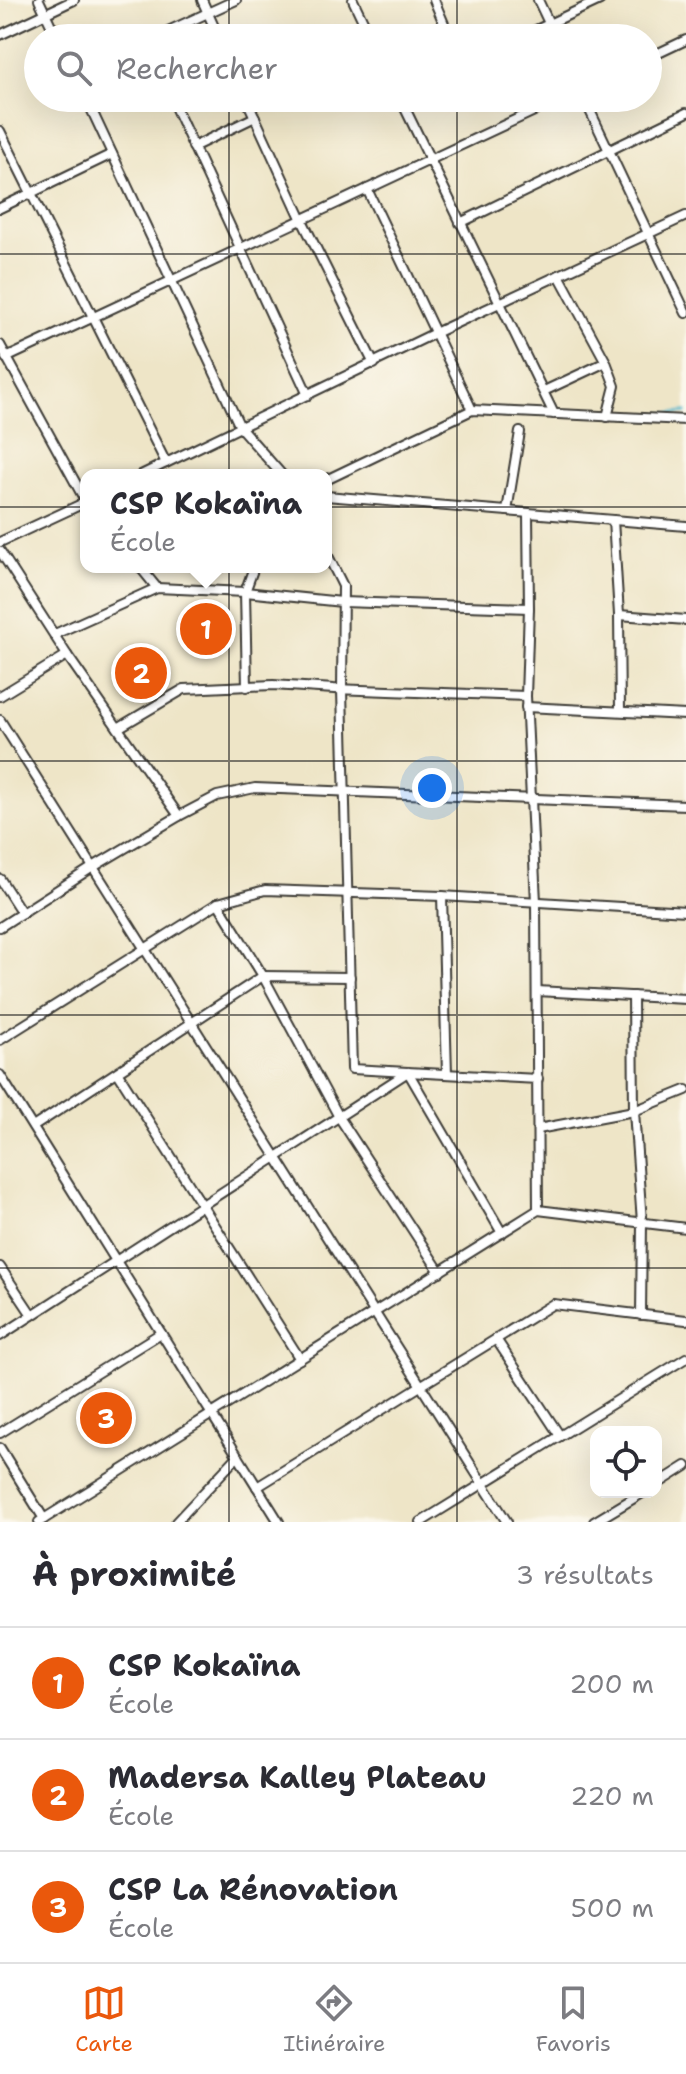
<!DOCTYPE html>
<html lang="fr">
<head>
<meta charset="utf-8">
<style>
  body { margin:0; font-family:"Shantell Sans",sans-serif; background:#f7f7f7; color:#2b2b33 }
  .controls { position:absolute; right:24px; bottom:24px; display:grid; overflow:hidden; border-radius:16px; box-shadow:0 8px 32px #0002 }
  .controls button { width:72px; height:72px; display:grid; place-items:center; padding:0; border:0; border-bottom:2px solid #e1e1e2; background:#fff; color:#2b2b33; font:40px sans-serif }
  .you { position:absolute; left:432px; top:788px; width:28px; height:28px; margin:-20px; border:6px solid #fff; border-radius:50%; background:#1a73e8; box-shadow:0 0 0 12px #1a73e833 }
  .badge { display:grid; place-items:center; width:52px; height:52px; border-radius:50%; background:#ea580c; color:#fff; font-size:26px; font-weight:700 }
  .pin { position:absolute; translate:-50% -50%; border:4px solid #fff; box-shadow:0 2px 8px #0006 }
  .popup { position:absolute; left:80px; top:469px; width:252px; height:104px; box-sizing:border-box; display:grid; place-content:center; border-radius:16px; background:#fff; filter:drop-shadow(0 2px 6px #0005); font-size:26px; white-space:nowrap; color:#7c7c81 }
  .popup b { font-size:30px; color:#2b2b33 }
  .popup::after { content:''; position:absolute; left:50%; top:100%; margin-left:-16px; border:16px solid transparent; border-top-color:#fff }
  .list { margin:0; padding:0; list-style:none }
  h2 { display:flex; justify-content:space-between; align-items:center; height:104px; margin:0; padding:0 32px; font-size:34px }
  h2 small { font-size:26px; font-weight:400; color:#7c7c81 }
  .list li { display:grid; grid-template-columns:52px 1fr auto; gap:24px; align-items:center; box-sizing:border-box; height:112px; padding:0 32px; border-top:2px solid #e1e1e2 }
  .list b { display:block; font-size:30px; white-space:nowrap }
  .list p { margin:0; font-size:26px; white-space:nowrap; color:#7c7c81 }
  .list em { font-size:26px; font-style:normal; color:#7c7c81 }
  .icon { flex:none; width:44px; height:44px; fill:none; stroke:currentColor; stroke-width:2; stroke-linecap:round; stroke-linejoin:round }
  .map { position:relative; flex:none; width:686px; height:1522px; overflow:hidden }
  .search { position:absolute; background:#fff; box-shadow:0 8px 32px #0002; left:24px; right:24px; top:24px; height:88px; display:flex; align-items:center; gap:20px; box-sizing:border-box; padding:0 28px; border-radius:44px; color:#7c7c81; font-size:30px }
  .sheet { height:440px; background:#fff }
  nav { display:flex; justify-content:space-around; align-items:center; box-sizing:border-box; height:112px; border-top:2px solid #e1e1e2; background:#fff; font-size:22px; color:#7c7c81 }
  nav a { display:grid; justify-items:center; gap:4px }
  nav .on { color:#ea580c }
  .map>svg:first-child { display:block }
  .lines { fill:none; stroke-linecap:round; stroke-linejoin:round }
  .stream { stroke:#52b9d0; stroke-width:3 }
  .minor-casing { stroke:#3c3a36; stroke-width:12 }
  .minor { stroke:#fff; stroke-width:8 }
  .grid { fill:none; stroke:#1c1c1c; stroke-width:2; stroke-opacity:0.55 }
</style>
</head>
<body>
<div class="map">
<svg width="686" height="1522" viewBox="0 0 686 1522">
  <rect width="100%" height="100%" fill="#fbf7ec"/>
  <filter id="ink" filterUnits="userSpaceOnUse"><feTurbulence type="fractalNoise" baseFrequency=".0125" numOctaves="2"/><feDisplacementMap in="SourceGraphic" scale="16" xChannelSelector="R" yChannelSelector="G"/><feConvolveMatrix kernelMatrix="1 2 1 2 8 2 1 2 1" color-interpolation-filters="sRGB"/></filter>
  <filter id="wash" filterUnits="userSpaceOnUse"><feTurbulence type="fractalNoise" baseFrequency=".006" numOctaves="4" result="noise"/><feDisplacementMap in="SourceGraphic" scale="32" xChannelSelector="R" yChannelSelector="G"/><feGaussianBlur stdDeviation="1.8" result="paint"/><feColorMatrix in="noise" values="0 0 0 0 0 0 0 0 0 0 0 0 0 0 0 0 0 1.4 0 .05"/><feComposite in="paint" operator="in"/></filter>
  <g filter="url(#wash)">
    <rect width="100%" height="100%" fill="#eee5c7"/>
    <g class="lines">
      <polyline class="stream" points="654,415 686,412"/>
    </g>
  </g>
  <g filter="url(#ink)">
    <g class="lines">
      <g class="minor-casing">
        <g id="minor">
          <polyline points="39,0 57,38"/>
          <polyline points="202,0 219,38"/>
          <polyline points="353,0 371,38"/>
          <polyline points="434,0 450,38"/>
          <polyline points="538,0 556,38"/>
          <polyline points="0,35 74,0"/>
          <polyline points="153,38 236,0"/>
          <polyline points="354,38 368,32"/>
          <polyline points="519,38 600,0"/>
          <polyline points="648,58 686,40"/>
          <polyline points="86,98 240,427 282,475"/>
          <polyline points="171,98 308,395"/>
          <polyline points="246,98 302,220 374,364"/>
          <polyline points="400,98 554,414"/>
          <polyline points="584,98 686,313"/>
          <polyline points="0,131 166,463"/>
          <polyline points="193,147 255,117"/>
          <polyline points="367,189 472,410"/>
          <polyline points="0,208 112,154"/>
          <polyline points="460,223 686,113"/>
          <polyline points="559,275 606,362 615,386 607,417"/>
          <polyline points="0,345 86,502"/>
          <polyline points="6,358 562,98"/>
          <polyline points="544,391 606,362"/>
          <polyline points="141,475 435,333 686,216"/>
          <polyline points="326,480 472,410 686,420"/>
          <polyline points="326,496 686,526"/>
          <polyline points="507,511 520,432"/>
          <polyline points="528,514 529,608 526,696 536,902 538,1210"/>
          <polyline points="613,520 619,615 620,711"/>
          <polyline points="0,542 86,502"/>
          <polyline points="0,551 67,655 179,816"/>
          <polyline points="326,552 343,586 342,690 352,1069 538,1079"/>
          <polyline points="140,567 157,588"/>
          <polyline points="619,615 686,620"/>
          <polyline points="55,634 157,588 245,592 342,602 529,608"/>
          <polyline points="247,687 245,592 254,567"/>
          <polyline points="0,696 67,655"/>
          <polyline points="526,707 686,715"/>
          <polyline points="0,720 507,1522"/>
          <polyline points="118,728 184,689 273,685 334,689 526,696"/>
          <polyline points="0,879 22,913"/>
          <polyline points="442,896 447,1074"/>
          <polyline points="218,903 263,976 339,1117 440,1272"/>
          <polyline points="0,927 93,867 179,816 217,796 255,788 686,805"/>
          <polyline points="537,991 686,999"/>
          <polyline points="633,996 634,1111 642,1222 641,1315"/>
          <polyline points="0,1040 218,903 265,890 442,896 686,911"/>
          <polyline points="118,1073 300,1359"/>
          <polyline points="0,1075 279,1522"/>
          <polyline points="33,1127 263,976 350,977"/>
          <polyline points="538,1129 634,1111 686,1090"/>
          <polyline points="0,1267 32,1315"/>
          <polyline points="0,1336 408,1072 502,1233"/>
          <polyline points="496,1339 560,1436"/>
          <polyline points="0,1433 161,1333"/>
          <polyline points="0,1448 44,1519"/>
          <polyline points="656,1485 686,1466"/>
          <polyline points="257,1487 553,1304 686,1320"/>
          <polyline points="39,1522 538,1210 686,1228"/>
          <polyline points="176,1522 238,1456"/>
          <polyline points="421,1522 686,1358"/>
          <polyline points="594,1522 644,1492"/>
        </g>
      </g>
      <use href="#minor" class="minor"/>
    </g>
  </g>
  <path class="grid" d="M229,0V38M457,0V38M229,98V1522M457,98V1522M0,254H686M0,507H686M0,761H686M0,1015H686M0,1268H686"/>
</svg>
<div class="controls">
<button><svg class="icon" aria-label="locate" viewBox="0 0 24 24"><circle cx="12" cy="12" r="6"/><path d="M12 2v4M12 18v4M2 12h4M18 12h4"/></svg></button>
</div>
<div class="you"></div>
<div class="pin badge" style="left:206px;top:629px">1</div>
<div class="popup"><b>CSP Kokaïna</b>École</div>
<div class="pin badge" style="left:141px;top:673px">2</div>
<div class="pin badge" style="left:106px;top:1418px">3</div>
<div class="search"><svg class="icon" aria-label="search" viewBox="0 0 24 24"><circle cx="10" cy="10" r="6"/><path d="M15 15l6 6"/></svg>Rechercher</div>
</div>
<section class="sheet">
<h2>À proximité<small>3 résultats</small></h2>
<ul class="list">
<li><span class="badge">1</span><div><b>CSP Kokaïna</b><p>École</p></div><em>200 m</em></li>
<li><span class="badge">2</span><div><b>Madersa Kalley Plateau</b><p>École</p></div><em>220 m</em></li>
<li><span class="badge">3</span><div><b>CSP La Rénovation</b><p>École</p></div><em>500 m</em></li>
</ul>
</section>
<nav>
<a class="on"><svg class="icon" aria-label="map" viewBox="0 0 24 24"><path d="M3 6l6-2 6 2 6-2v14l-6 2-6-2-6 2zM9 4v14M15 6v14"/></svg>Carte</a>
<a><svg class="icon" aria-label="directions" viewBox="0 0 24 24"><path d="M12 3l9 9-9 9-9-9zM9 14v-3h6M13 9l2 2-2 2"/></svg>Itinéraire</a>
<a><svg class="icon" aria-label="saved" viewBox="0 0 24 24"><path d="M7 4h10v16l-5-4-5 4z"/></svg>Favoris</a>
</nav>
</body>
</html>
